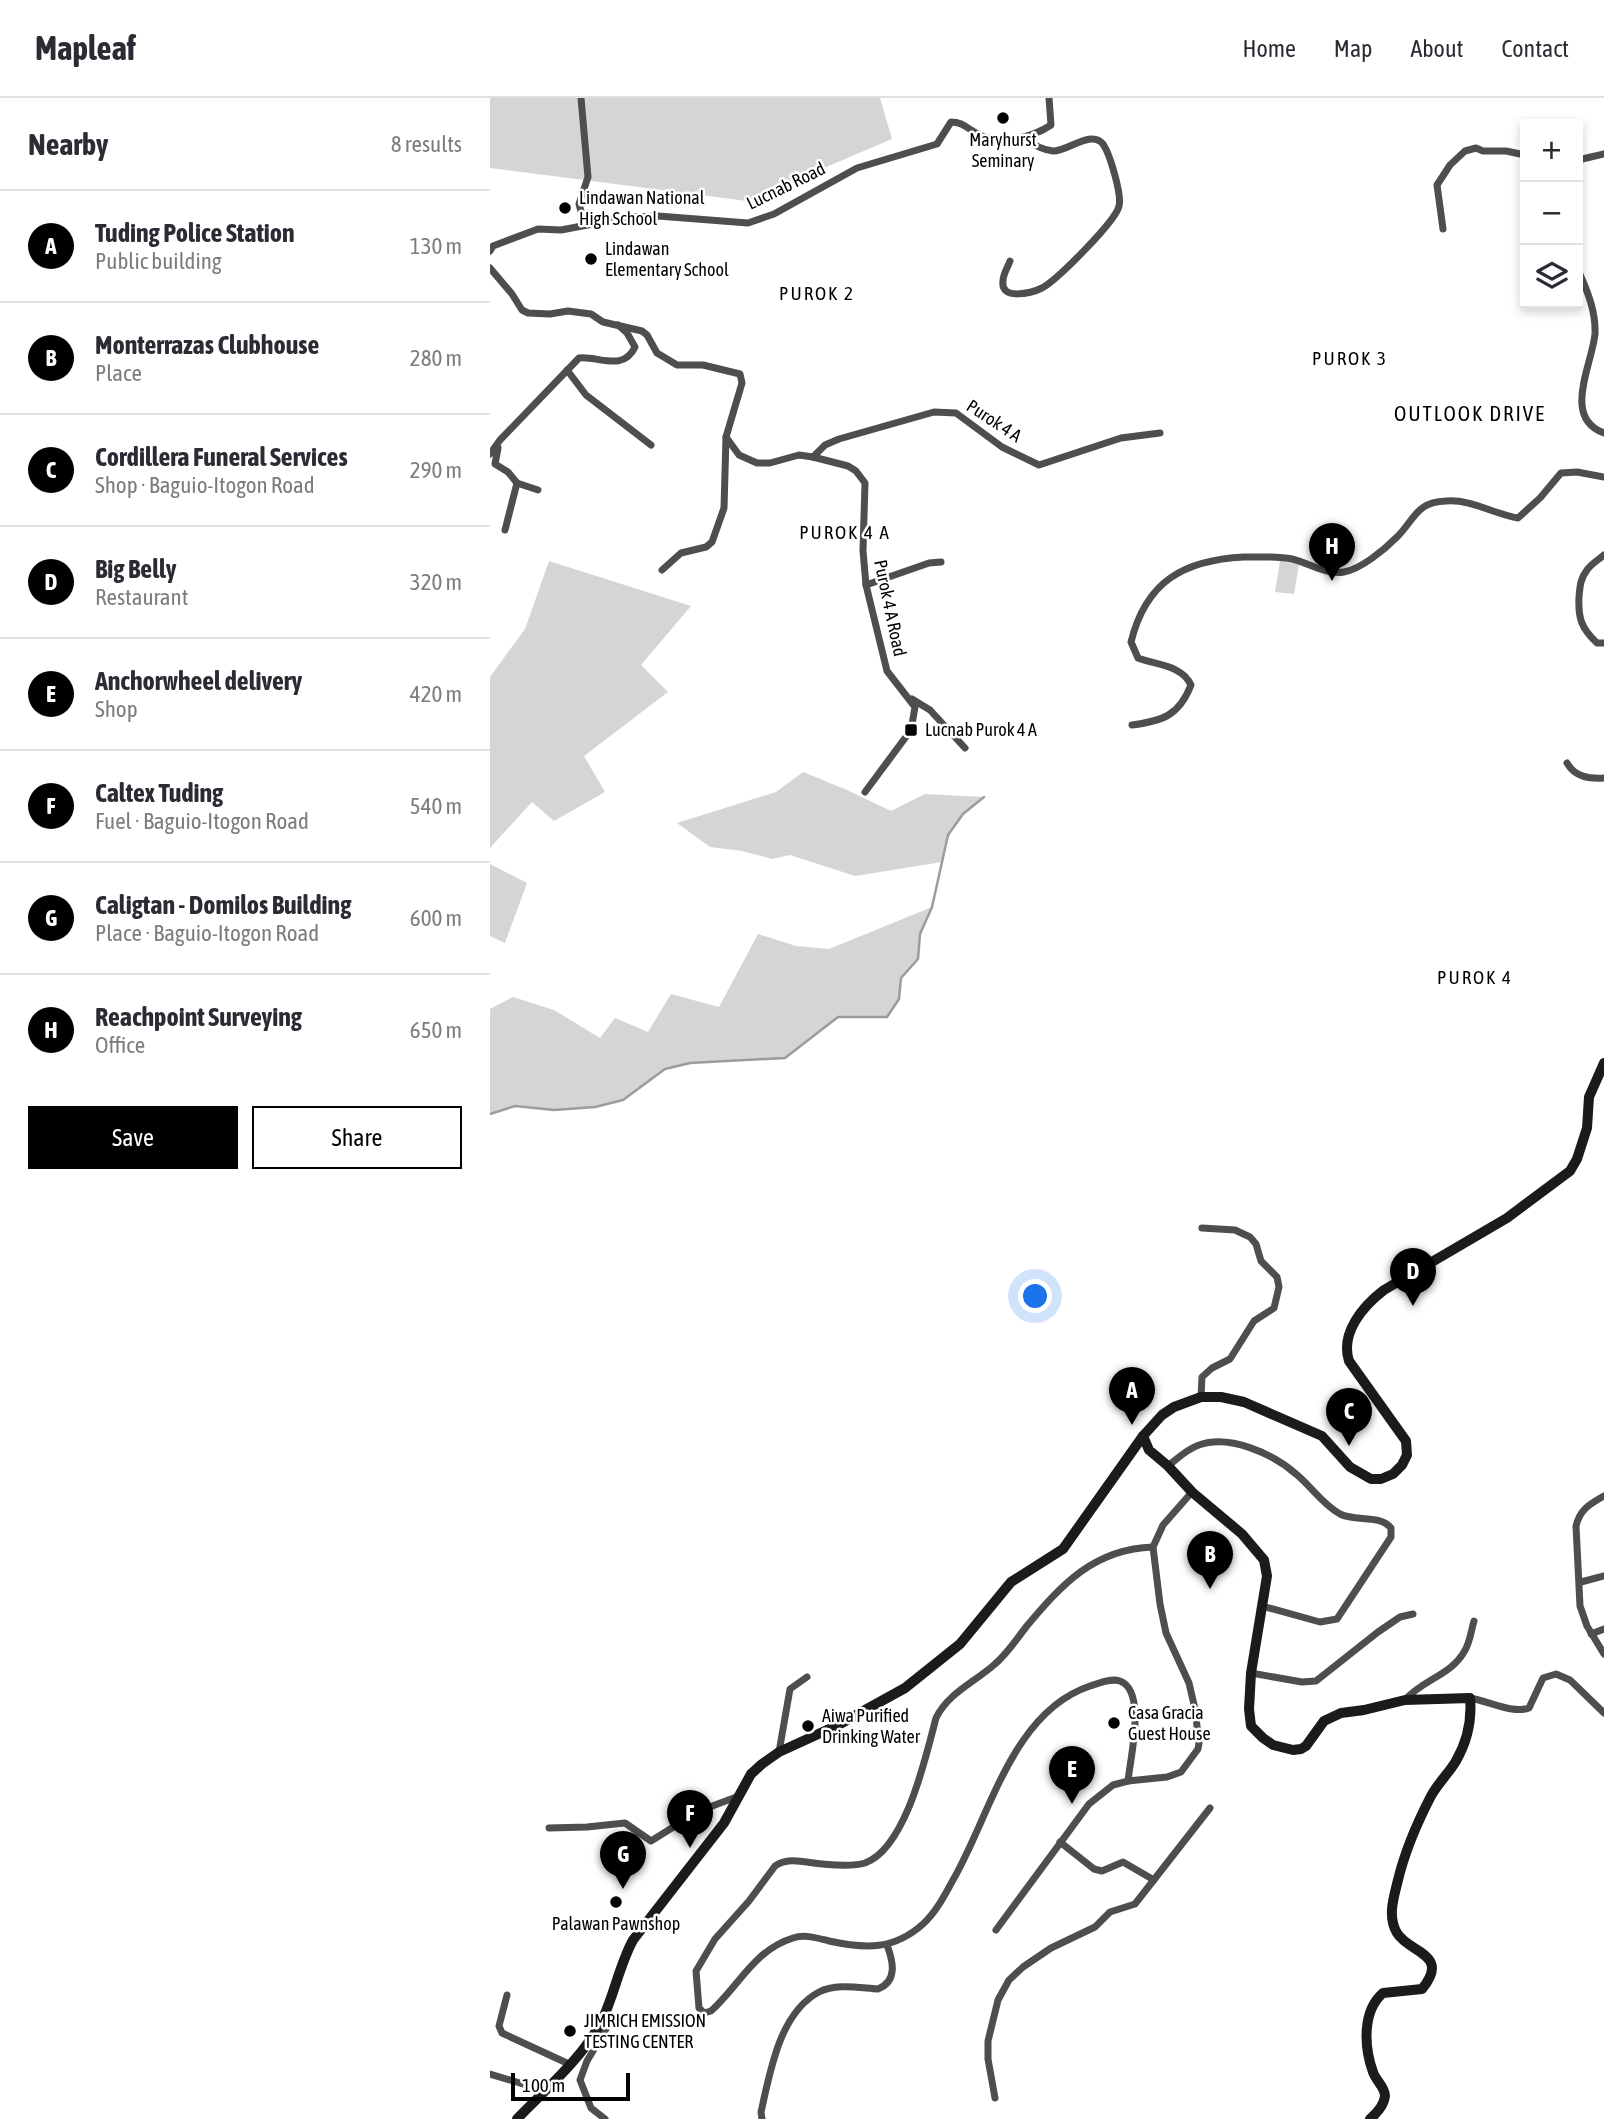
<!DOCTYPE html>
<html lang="en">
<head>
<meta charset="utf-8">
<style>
  body { margin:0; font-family:"Asap Condensed",sans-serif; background:#f7f7f7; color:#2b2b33 }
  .controls { position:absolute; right:21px; top:21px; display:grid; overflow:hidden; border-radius:0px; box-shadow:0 4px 10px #0003 }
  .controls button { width:63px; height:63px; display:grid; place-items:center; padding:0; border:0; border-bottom:2px solid #e1e1e2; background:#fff; color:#2b2b33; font:35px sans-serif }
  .scale { position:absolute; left:21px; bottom:18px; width:119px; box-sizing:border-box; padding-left:7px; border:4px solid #000; border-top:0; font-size:19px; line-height:24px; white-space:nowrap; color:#000; -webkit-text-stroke:5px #fff; paint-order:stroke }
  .you { position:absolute; left:546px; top:1199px; width:24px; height:24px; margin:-18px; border:5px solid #fff; border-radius:50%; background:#1a73e8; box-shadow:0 0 0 10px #1a73e833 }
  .badge { display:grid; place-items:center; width:46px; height:46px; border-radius:50%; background:#000; color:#fff; font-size:23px; font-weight:700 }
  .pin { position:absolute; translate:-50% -58px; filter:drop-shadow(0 2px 4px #0008) }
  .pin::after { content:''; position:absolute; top:37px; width:24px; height:21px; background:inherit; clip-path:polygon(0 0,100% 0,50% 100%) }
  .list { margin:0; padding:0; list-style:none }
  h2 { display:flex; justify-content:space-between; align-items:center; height:91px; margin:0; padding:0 28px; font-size:30px }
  h2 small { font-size:23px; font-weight:400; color:#7c7c81 }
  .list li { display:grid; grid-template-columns:46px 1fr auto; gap:21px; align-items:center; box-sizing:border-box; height:112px; padding:0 28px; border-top:2px solid #e1e1e2 }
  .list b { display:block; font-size:26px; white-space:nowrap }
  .list p { margin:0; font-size:23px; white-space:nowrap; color:#7c7c81 }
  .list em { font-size:23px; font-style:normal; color:#7c7c81 }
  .actions { display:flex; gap:14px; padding:21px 28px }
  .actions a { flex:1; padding:16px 0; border:2px solid #000; border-radius:0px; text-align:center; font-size:24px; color:#000 }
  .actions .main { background:#000; color:#fff }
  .icon { flex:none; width:38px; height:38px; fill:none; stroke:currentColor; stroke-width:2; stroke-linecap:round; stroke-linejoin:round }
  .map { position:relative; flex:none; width:1114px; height:2021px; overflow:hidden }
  header { display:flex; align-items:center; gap:42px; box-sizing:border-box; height:98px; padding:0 35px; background:#fff; border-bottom:2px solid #e1e1e2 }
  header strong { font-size:33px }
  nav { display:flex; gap:38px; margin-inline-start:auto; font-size:24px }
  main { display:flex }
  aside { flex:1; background:#fff }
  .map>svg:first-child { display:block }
  .green { fill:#d5d5d5 }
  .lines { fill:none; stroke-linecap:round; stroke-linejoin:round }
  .stream { stroke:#9c9c9c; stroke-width:2.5 }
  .street { stroke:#4e4e4e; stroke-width:7 }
  .secondary { stroke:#1b1b1b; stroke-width:10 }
  .poi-dot { fill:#000; stroke:#fff; stroke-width:2.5 }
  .labels { text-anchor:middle; stroke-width:5; stroke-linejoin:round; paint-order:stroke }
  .poi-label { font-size:18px; fill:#000; stroke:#fff; text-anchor:start }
  .street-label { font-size:18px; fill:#000; stroke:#fff }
  .neighbourhood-label { font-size:19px; letter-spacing:2px; fill:#000; stroke:#fff }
  .quarter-label { font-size:21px; letter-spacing:2px; fill:#000; stroke:#fff }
</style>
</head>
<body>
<header>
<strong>Mapleaf</strong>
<nav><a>Home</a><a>Map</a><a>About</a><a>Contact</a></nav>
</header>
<main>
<aside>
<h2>Nearby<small>8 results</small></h2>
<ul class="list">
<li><span class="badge">A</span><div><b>Tuding Police Station</b><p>Public building</p></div><em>130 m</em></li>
<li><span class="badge">B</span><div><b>Monterrazas Clubhouse</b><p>Place</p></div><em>280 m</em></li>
<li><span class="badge">C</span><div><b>Cordillera Funeral Services</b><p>Shop · Baguio-Itogon Road</p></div><em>290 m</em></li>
<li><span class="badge">D</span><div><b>Big Belly</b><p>Restaurant</p></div><em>320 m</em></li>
<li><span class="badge">E</span><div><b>Anchorwheel delivery</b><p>Shop</p></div><em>420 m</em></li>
<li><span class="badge">F</span><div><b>Caltex Tuding</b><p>Fuel · Baguio-Itogon Road</p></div><em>540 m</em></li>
<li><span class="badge">G</span><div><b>Caligtan - Domilos Building</b><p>Place · Baguio-Itogon Road</p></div><em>600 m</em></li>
<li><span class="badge">H</span><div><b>Reachpoint Surveying</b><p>Office</p></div><em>650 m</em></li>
</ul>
<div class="actions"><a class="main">Save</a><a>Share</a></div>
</aside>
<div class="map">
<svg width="1114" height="2021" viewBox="0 0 1114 2021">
  <rect width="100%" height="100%" fill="#fff"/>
  <g class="green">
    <polygon points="0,0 390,0 402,41 257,103 0,70"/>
    <polygon points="59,463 201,508 151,567 178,594 94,658 115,694 64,723 42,704 0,750 0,579 35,531"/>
    <polygon points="790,463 809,466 804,496 785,494"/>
    <path d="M313,674L357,692L401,713L435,696L494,699C466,722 460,728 452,764L365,778L300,757L282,761L252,753L220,749L187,725L286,694Z"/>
    <polygon points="0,766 37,785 15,845 0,838"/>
    <polygon points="442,809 430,836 428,861 411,880 409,901 397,919 348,919 295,960 200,965 175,971 133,1002 105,1009 64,1012 25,1008 0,1016 0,911 23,899 64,912 110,940 125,920 158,934 181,896 229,909 268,836 306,848 339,851"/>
  </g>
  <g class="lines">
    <polyline class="stream" points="0,1016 25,1008 64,1012 105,1009 133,1002 175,971 200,965 295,960 348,919 397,919 409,901 411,880 428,861 430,836 442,809 458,737 473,716 494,699"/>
    <g class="street">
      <polyline points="91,0 98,79 89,106 95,127"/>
      <polyline points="1088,62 1114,56"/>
      <polyline points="953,131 947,87 960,67 975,53 986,50 993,53 1016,53 1035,57"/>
      <path d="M0,153L3,148L48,131L71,132L140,119L168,118L258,125L284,116L367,70L447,46L461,24C472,24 477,30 486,35C507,48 542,40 561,27L559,0"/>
      <path d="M520,163C518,169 513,176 513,183C510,203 542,195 552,190C567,182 626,123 629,108C632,97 620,56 613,46C601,31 577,54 563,53C552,52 542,46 534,40"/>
      <polyline points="0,170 22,196 32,212 38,215 60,216 78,213 101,216 113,224 152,233 157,237 167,255 187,267 213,267 250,276 252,285 236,339 249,357 267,365 280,365 309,357 323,359 358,368 366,373 375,385 373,453 376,487 397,573 425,609 421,632 375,694"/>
      <path d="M1088,172C1097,192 1106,213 1105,236C1102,267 1072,320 1114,335"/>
      <polyline points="77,272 96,297 161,347"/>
      <polyline points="8,350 5,366 18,374 27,385 15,432"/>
      <path d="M0,356L10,342L89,260C110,258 133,274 145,249L137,235L128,227"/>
      <polyline points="323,359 335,347 349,341 444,314 466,315 512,349 549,367 631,340 670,335"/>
      <polyline points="27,385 48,392"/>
      <path d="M1114,457C1108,462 1101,466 1097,472C1090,481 1090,489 1089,499C1088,520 1091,530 1107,545H1114"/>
      <polyline points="172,472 191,455 216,449 222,444 234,410 236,339"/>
      <polyline points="376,487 439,465 451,464"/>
      <polyline points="422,601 440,612 475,650"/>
      <path d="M642,627C672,623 689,618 701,587C692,567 666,567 648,560L641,544C656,483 694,462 754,459C770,459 787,458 802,461C819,465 836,477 854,474C871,471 894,452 907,439C925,421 926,404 956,403C982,401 1003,416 1028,420L1050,400L1071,375L1087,374L1114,379"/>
      <path d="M1077,665C1085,679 1099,681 1114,680"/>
      <polyline points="711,1299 712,1279 722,1270 740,1261 764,1223 784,1210 789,1189 787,1179 771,1163 766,1146 760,1139 745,1132 712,1130"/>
      <path d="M678,1368C688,1360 697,1351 709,1347C740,1336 783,1356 806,1376C821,1388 832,1406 850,1416C866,1424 889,1416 901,1430V1439L847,1521L830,1524L772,1508"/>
      <path d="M1114,1398C1100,1406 1090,1411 1086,1428L1090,1508L1097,1528L1114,1556"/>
      <polyline points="1091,1484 1114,1478"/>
      <polyline points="1101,1536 1114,1531"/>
      <polyline points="761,1575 812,1584 826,1583 888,1534 910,1519 923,1516"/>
      <path d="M980,1600C998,1603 1023,1616 1039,1610L1053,1580L1066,1576L1080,1582L1114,1615"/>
      <path d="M915,1602C932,1582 961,1577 974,1554C980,1545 981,1533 984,1523"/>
      <polyline points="289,1654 300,1591 317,1579"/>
      <path d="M638,1683C640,1661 657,1593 630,1583C621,1580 609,1585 600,1588C522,1614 500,1718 463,1782C455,1797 446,1814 433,1826C404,1852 376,1851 339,1843C327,1840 315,1836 303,1840C264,1852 249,1888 221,1913L214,1915L209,1910L206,1873L225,1841L259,1803L285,1768C298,1758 317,1765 332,1766C344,1767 362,1769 375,1765C416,1750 436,1658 446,1620C458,1595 485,1584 505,1566C517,1556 526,1542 536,1529C572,1486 604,1451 663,1449"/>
      <polyline points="59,1730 97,1729 135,1725 161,1743 209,1713 249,1698"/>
      <polyline points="570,1744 604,1771 612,1773 633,1764 664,1782"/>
      <polyline points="506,1832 599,1706 623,1687 638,1683 677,1679 691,1674 708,1651 709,1645 705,1611 699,1585 676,1535 670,1506 663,1449 673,1427 702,1394"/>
      <polyline points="17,1897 9,1928 12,1935 79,1966"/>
      <polyline points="114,1917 119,1926 97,1963 90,1982 101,2010 115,2021"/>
      <polyline points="0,1976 56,1993"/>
      <polyline points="505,2000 498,1961 498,1943 508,1902 519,1882 533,1869 561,1850 605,1829 620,1814 645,1806 720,1710"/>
      <path d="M272,2021L271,2014C280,1975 289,1915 329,1894C346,1885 370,1890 388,1891C408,1883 403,1863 397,1847"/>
    </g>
    <g class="secondary">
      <path d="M653,1338L659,1352L678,1368L702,1394L752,1436L774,1462L777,1478L761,1575L759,1611L761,1628L773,1640L783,1647L803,1652L811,1651L816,1648L834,1623L851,1615L874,1612L915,1602L980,1600C982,1622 977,1644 966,1663C959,1675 948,1685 941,1698C927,1725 915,1753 908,1782C904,1799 897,1818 907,1835C919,1855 961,1856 932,1891L893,1895C872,1913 874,1949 883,1974C886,1983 895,1989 895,1998C894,2008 887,2015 880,2021"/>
      <path d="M27,2021C56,1991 97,1956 114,1918C125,1893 130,1866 143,1842L234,1725L261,1676L272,1666L289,1654L348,1627L415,1590L470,1546L521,1484L573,1451L653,1338L672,1317L684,1309L711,1299H731L754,1304L832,1338L860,1369L881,1381H891L903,1376L912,1367L917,1357L916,1343L859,1263C850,1235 873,1208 894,1192L1017,1120L1080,1073L1087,1061L1097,1030L1099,999L1114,965"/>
    </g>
  </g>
  <g class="poi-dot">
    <circle cx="513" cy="20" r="7"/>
    <circle cx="75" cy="110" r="7"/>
    <circle cx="101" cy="161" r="7"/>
    <rect x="414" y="625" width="14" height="14" rx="3.5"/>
    <circle cx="624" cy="1625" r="7"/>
    <circle cx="318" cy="1628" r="7"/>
    <circle cx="126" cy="1804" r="7"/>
    <circle cx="80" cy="1933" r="7"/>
  </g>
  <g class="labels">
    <g class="poi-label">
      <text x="513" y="48" text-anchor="middle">Maryhurst<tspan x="513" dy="21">Seminary</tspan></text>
      <text x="89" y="106">Lindawan National<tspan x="89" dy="21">High School</tspan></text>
      <text x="115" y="157">Lindawan<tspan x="115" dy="21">Elementary School</tspan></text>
      <text x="435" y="638">Lucnab Purok 4 A</text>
      <text x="638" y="1621">Casa Gracia<tspan x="638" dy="21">Guest House</tspan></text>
      <text x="332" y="1624">Aiwa Purified<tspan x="332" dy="21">Drinking Water</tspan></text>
      <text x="126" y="1832" text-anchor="middle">Palawan Pawnshop</text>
      <text x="94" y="1929">JIMRICH EMISSION<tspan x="94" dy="21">TESTING CENTER</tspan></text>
    </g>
    <g class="street-label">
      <text transform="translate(296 88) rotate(-26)" y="6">Lucnab Road</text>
      <text transform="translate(504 323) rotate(33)" y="6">Purok 4 A</text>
      <text transform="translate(400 510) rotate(78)" y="6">Purok 4 A Road</text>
    </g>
    <g class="neighbourhood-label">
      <text x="327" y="202">PUROK 2</text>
      <text x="860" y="267">PUROK 3</text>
      <text x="355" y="441">PUROK 4 A</text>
      <text x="985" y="886">PUROK 4</text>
    </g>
    <g class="quarter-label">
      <text x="980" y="323">OUTLOOK DRIVE</text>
    </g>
  </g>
</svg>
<div class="controls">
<button>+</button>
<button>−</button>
<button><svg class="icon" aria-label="layers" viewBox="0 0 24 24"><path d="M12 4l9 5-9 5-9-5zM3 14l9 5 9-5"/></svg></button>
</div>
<div class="scale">100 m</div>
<div class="you"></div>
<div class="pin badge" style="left:642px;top:1327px">A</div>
<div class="pin badge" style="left:720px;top:1491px">B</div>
<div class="pin badge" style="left:859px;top:1348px">C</div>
<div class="pin badge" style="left:923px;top:1208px">D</div>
<div class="pin badge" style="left:582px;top:1706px">E</div>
<div class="pin badge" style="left:200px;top:1750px">F</div>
<div class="pin badge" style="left:133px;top:1791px">G</div>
<div class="pin badge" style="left:842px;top:483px">H</div>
</div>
</main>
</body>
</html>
